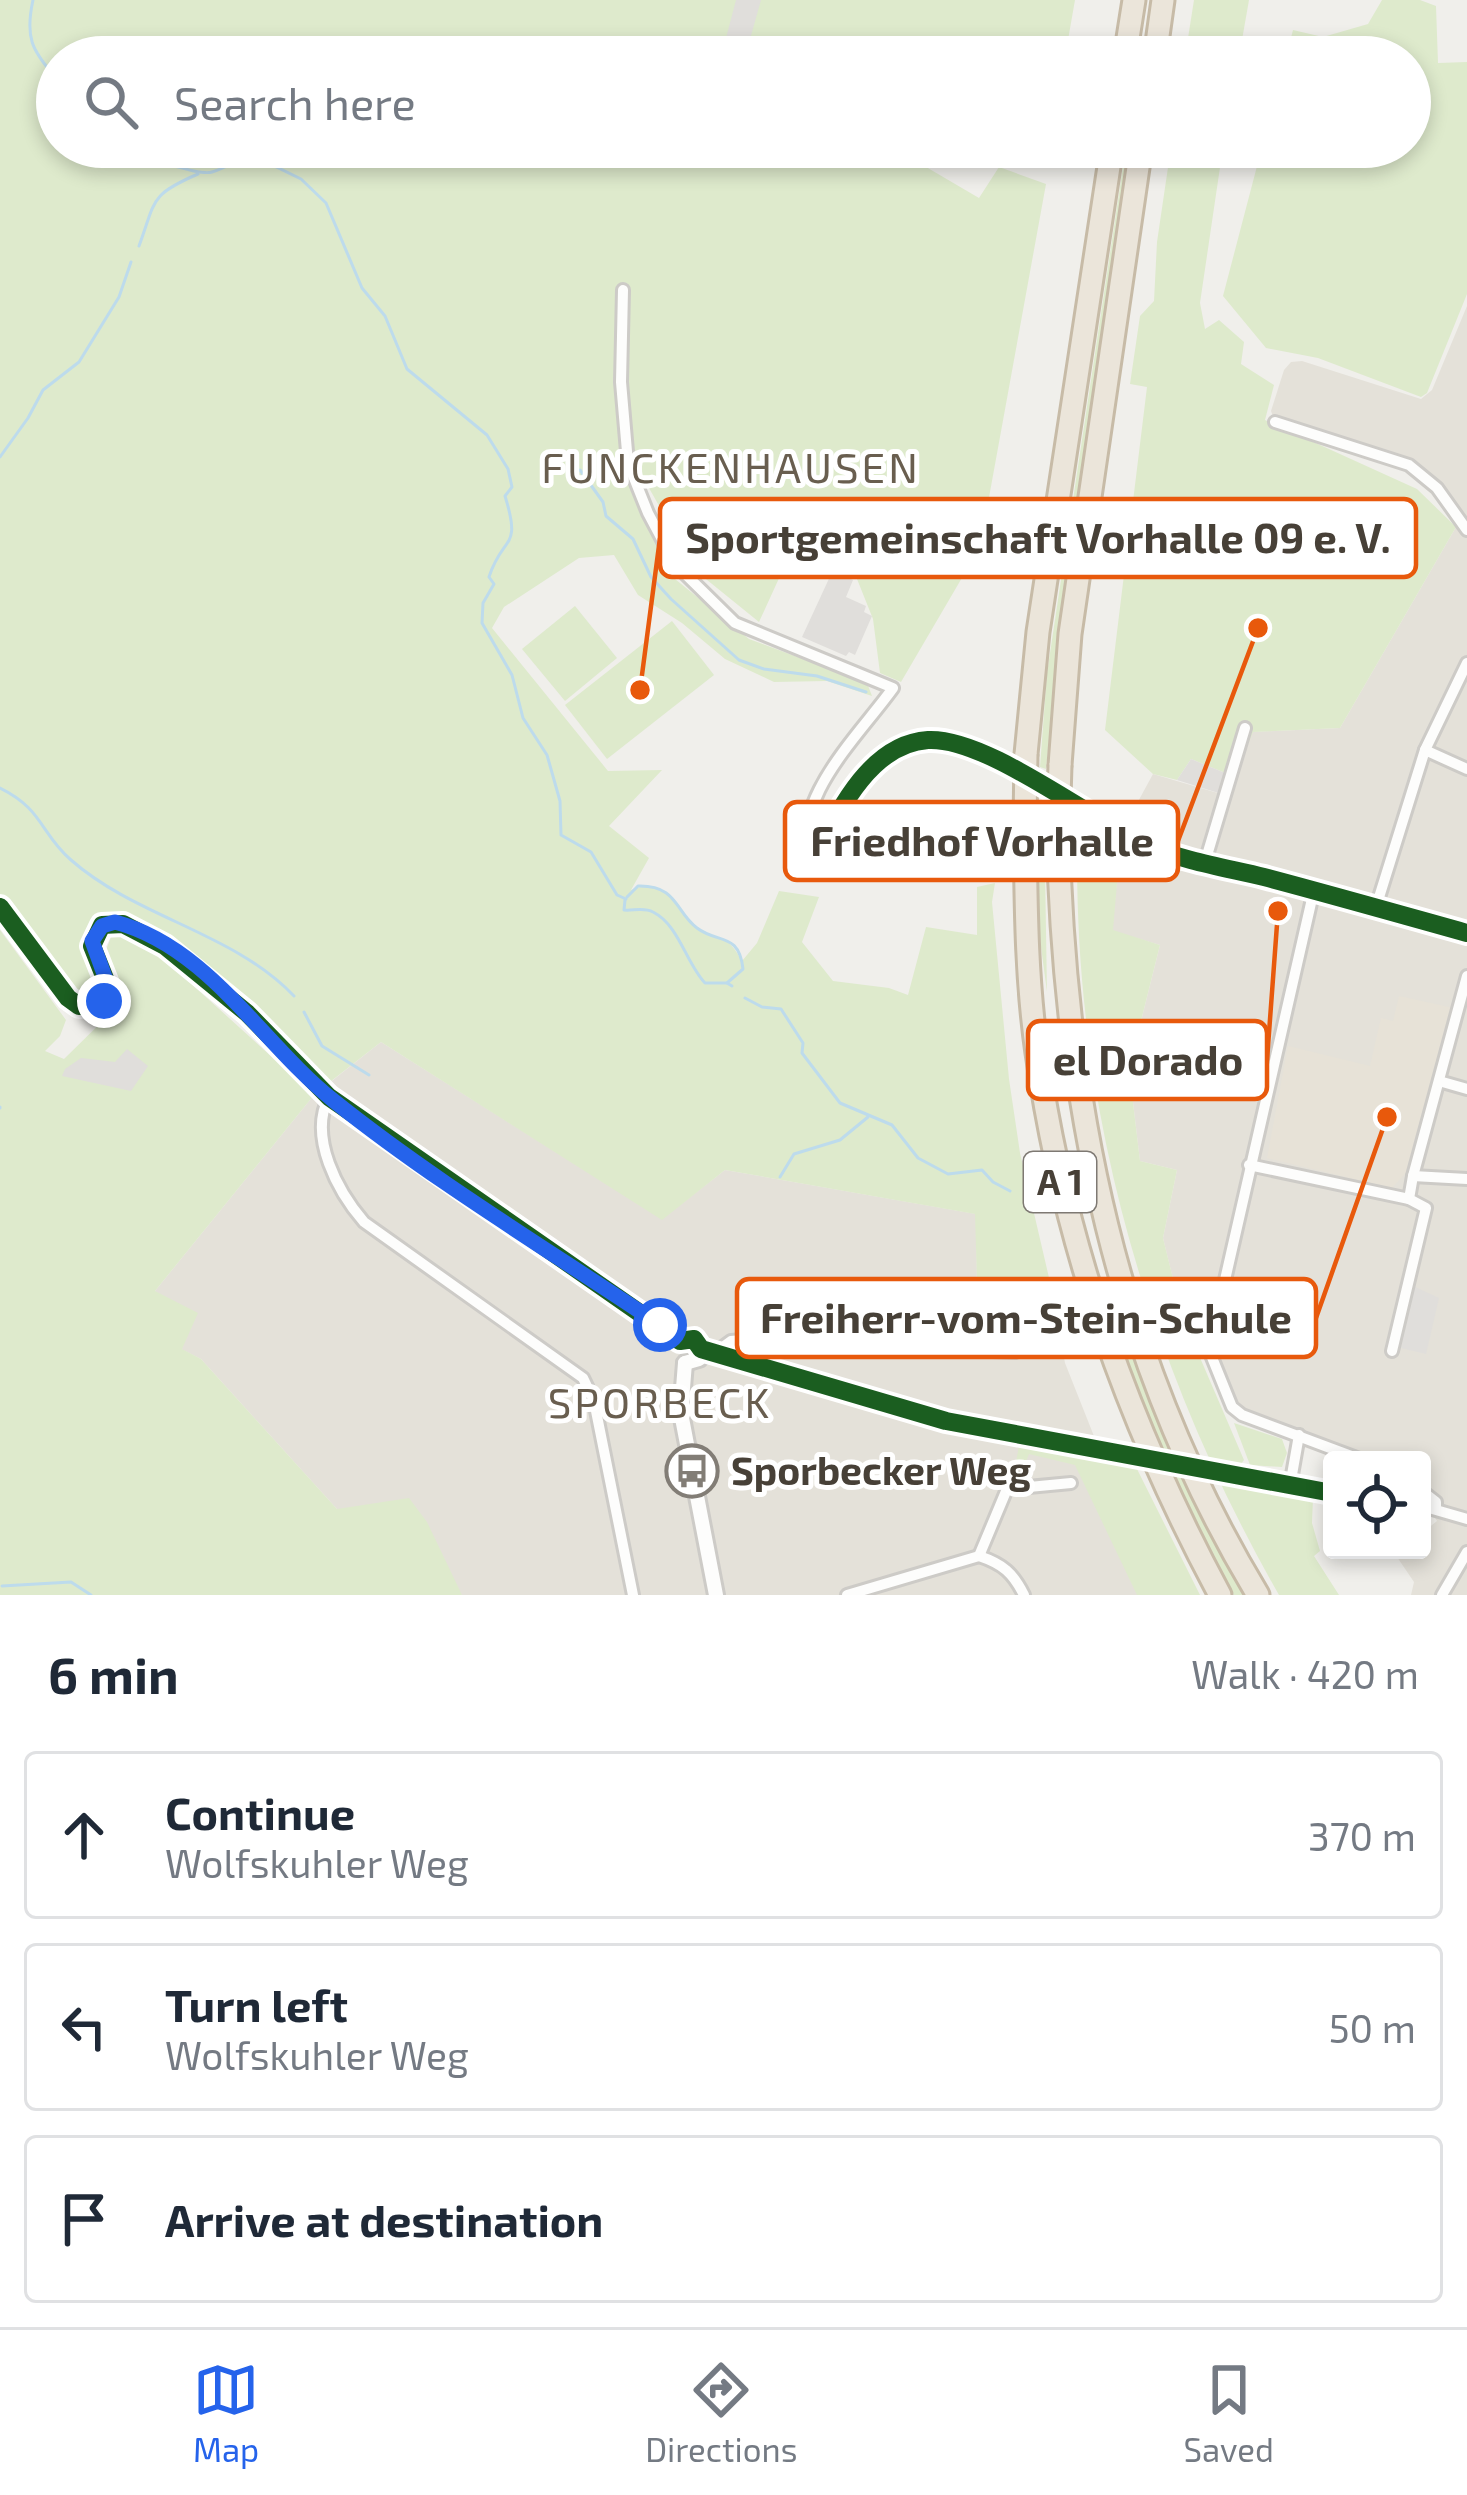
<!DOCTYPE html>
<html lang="en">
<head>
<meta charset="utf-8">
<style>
  body { margin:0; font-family:"Exo 2",sans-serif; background:#f2f2f3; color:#1f2937 }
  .controls { position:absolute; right:36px; bottom:36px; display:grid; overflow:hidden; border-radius:12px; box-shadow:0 6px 18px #0003 }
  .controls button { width:108px; height:108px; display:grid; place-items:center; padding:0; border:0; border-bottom:3px solid #e0e1e3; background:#fff; color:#1f2937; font:60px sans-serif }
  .stop { position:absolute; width:36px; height:36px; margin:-27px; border:9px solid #2563eb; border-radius:50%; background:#fff }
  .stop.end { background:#2563eb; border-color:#fff; box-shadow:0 3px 12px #0008 }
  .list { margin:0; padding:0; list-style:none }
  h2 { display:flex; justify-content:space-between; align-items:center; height:156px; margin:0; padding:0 48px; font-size:51px }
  h2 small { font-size:39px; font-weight:400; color:#747a83 }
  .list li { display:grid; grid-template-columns:78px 1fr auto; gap:36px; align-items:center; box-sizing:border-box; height:168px; margin:0 24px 24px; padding:0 24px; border:3px solid #e0e1e3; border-radius:12px }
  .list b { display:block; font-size:45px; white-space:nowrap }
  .list p { margin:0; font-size:39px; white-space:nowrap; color:#747a83 }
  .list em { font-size:39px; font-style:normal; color:#747a83 }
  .icon { flex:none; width:66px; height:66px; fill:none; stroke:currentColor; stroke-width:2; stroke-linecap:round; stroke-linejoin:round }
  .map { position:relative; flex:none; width:1467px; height:1595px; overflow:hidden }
  .search { position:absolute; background:#fff; box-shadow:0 6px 18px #0003; left:36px; right:36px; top:36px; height:132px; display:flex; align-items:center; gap:30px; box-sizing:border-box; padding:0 42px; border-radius:66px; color:#747a83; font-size:45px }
  .sheet { height:732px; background:#fff }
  nav { display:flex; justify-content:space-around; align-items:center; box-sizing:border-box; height:168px; border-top:3px solid #e0e1e3; background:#fff; font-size:33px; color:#747a83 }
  nav a { display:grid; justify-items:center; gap:6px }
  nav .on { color:#2563eb }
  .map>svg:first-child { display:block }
  .residential { fill:#e4e1d9 }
  .education { fill:#e7e2d7 }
  .green { fill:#deeacc }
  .parking { fill:#e0dedb }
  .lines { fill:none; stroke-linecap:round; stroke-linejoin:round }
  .stream { stroke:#bddbec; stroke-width:3 }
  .minor-casing { stroke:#cdcbc7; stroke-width:16 }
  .tertiary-casing { stroke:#cdcbc7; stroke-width:20 }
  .motorway-casing { stroke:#c7bba7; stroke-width:27 }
  .minor { stroke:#fdfdfc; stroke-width:10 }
  .tertiary { stroke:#fdfdfc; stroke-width:14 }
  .motorway { stroke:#ebe5da; stroke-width:21 }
  .minor-bridge-casing { stroke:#cdcbc7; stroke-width:16; stroke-linecap:butt }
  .motorway-bridge-casing { stroke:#c7bba7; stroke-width:27; stroke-linecap:butt }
  .minor-bridge { stroke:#fdfdfc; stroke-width:10 }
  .motorway-bridge { stroke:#ebe5da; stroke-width:21 }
  .cycleway-casing { stroke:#fff; stroke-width:26 }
  .cycleway { stroke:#1b5e20; stroke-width:18 }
  .route { stroke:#2563eb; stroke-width:15 }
  .labels { text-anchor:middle; stroke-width:10; stroke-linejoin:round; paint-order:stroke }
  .shield { fill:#fff; stroke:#7e7973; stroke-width:3 }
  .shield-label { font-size:36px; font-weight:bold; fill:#474037 }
  .poi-label { font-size:39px; font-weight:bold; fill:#474037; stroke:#fff; text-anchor:start }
  .neighbourhood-label { font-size:42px; letter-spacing:3px; fill:#695e4f; stroke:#fff }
  .leader { fill:none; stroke:#e8590c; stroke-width:4.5 }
  .callout-dot { fill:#e8590c; stroke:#fff; stroke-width:4.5 }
  .callout { fill:#fff; stroke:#e8590c; stroke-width:4.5 }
  .callout-label { font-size:42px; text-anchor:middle; font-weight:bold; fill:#474037 }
</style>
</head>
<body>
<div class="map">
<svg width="1467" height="1595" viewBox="0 0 1467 1595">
  <rect width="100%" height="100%" fill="#f0efeb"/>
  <g class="residential">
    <polygon points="1467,306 1467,1595 1411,1595 1414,1582 1395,1554 1401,1550 1422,1550 1422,1533 1437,1521 1422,1496 1422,1460 1372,1460 1232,1407 1210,1340 1201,1327 1185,1328 1163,1238 1177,1170 1140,1161 1129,1069 1160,945 1112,931 1119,859 1139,850 1121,839 1122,831 1153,774 1228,796 1252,732 1340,728 1456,527 1463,524 1409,465 1275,422 1271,411 1284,370 1291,362 1302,361 1421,399 1432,390"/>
    <polygon points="381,1042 662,1219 725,1170 976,1214 977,1281 1050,1282 1065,1363 1157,1595 462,1595 337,1509 201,1359 181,1349 155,1291 314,1095"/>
  </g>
  <polygon class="education" points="1399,996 1453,1008 1411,1167 1392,1188 1267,1158 1288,1046 1370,1066 1381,1018 1393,1021"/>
  <g class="green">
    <path d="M0,0H1075L1065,57H57V147H892L979,198L999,167L1046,184L980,547L901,682L880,673L873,619L843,544L802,528L759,622L696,571L632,458L625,465L636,502L675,579L749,639L867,683L872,696L827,681L774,682L725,659L682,623L638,595L614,555L579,558L504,607L492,628L608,771L662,770L609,826L649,858L631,890C671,873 677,916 698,929C721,944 724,929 742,961L757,943L779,891L819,897L802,942L833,981L889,988L908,995L926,927L977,935V887L995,883L992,902L1009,1079L1020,1153L1050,1282L977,1281L975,1214L725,1170L662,1220L381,1042L321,1089L208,977L115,922L92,941L110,991L79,1006L0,907Z"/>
    <polygon points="1194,0 1249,0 1239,57 1185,57"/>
    <polygon points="1382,0 1420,0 1436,6 1438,63 1467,62 1467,294 1427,393 1421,397 1318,358 1266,348 1223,296 1262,147 1410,147 1410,57 1286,57 1293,30 1323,37 1368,24"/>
    <polygon points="1126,147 1131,147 1068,563 1046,769 1040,767 1047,673"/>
    <polygon points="1171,147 1223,147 1200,303 1205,329 1219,320 1244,342 1241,364 1274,385 1265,420 1417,489 1456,527 1340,728 1253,732 1235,777 1191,759 1177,780 1153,774 1105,730 1147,387 1130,384 1140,316 1154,301 1157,242"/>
    <polygon points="575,606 617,658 565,701 522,649"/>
    <polygon points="672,621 714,675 607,759 565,705"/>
    <polygon points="1039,807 1044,807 1047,992 1039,932"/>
    <path d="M1078,815L1139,849L1136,858L1119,860L1113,930L1160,945L1129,1069L1140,1161L1177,1170L1163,1238L1185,1327L1201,1326L1198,1353L1244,1460L1241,1464L1224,1461L1237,1485L1313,1498L1312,1523L1320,1551L1314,1556L1339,1595H1279C1143,1357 1068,1090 1078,815Z"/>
    <polygon points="0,930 66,1020 60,1036 45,1051 64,1059 122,1002 123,994 104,955 113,932 154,950 314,1095 155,1291 198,1313 182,1349 201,1359 337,1509 409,1498 427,1522 462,1595 0,1595"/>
    <polygon points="1122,1325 1170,1447 1243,1595 1234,1595 1161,1450 1115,1329"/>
    <polygon points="1234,1423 1282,1439 1287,1453 1282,1467 1250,1465"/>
    <polygon points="1019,1446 1136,1467 1200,1595 1137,1595 1075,1465 1029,1454 1024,1466 1014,1472"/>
  </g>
  <g class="parking">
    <polygon points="736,0 761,0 745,57 721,57"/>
    <polygon points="833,570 853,580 846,597 866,606 864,612 872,616 855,655 849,652 846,656 802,637"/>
    <polygon points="1191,759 1235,777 1228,796 1177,780"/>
    <polygon points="127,1049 148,1066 131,1091 62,1076 65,1069 81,1058 115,1062"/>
    <polygon points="1411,1285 1439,1298 1426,1354 1397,1347"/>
  </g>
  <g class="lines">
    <g class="stream">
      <path d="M33,0C25,37 31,50 57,79"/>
      <path d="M131,147L141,158C158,160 200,176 212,172C224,169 238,160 250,154L301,179L326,203L362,288L385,316L407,369L487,435L508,469L512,487L505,496C522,551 503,534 489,577L494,584L483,603L482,623L512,675L523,718L547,755L560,801L561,835L591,852L617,895L626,899"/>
      <path d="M139,246C156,200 149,195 198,174"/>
      <polyline points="0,457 28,418 43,390 79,362 119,297 131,262"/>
      <polyline points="580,470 603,502 606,516 633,539 651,577 671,599 739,660 764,669 817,676 866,692"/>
      <path d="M0,788C43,809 40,833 71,860C137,918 233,932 294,996"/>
      <path d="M627,897L638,886C678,885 675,912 697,928C718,944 739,932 743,969L727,983L732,986"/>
      <path d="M625,900L624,910C633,911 644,907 653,912C679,925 686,963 705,983H727"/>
      <polyline points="745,998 762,1007 781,1009 803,1043 802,1053 840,1103 892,1125 918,1158 948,1174 982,1170 993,1182 1010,1191"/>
      <polyline points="304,1012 322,1046 369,1075"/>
      <polyline points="0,1108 0,1107"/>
      <polyline points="780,1177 794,1154 840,1140 868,1117"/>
      <polyline points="2,1586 71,1582 91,1595"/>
    </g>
    <g class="minor-casing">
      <g id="minor">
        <path d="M623,290L621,382L628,463L648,513L675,564L735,623L893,688C857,738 788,801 809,869"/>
        <polyline points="1275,422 1409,465 1437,488 1467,530"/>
        <polyline points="1425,750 1467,769"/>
        <polyline points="1205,862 1245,728"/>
        <path d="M809,869C834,821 866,744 928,740C987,737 1090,820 1149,846C1184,861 1227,868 1264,877C1332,895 1399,914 1467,933"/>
        <polyline points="1314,890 1209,1350 1232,1407 1242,1415 1362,1460"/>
        <polyline points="1376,907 1425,750 1467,663"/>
        <polyline points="1439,1081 1467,1089"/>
        <path d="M329,1097C308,1137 338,1192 364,1222L583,1378L594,1401L633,1595"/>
        <polyline points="1249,1165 1409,1199"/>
        <polyline points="1413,1176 1467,1179"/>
        <polyline points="701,1349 946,1421 1099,1449"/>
        <polyline points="1392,1351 1426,1208 1409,1199 1413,1176 1467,976"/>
        <polyline points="716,1352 731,1341 742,1340 1015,1352 1034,1341"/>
        <polyline points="1242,1475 1332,1493"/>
        <polyline points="1290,1486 1299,1435"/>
        <polyline points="1422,1491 1436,1502 1436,1508"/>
        <polyline points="1422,1506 1467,1519"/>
        <polyline points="979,1556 1007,1489 1071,1483"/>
        <path d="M979,1556C1003,1564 1013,1573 1024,1595"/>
        <polyline points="847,1595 979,1556"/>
        <polyline points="1442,1595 1467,1552"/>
      </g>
    </g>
    <g class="tertiary-casing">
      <g id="tertiary">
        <polyline points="0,907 68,998 79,1006 95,1005 110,991 92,946 102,925 123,924 165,946 247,1013 329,1097 680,1341 689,1338 698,1341 701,1349 699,1359 685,1363"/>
        <polyline points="685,1363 681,1413 716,1595"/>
      </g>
    </g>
    <g class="motorway-casing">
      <g id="motorway">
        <polyline points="1125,57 1134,0"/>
        <polyline points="1155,57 1163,0"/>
        <polyline points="1026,754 1038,632 1112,147"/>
        <polyline points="1060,765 1070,634 1141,147"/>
        <path d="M1025,825C1026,900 1026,977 1037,1053C1064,1245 1128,1424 1220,1595"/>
        <path d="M1058,831C1064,1101 1116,1360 1258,1595"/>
      </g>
    </g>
    <use href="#minor" class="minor"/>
    <use href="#tertiary" class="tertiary"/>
    <use href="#motorway" class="motorway"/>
    <g class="minor-bridge-casing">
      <polyline id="minor-bridge" points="1099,1449 1242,1475"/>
    </g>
    <g class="motorway-bridge-casing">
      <g id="motorway-bridge">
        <polyline points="1025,825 1026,754"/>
        <polyline points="1058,831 1060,765"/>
      </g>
    </g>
    <use href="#minor-bridge" class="minor-bridge"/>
    <use href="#motorway-bridge" class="motorway-bridge"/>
    <g class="cycleway-casing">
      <g id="cycleway">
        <path d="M809,869C834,821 866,744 928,740C987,737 1090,820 1149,846C1184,861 1227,868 1264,877C1332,895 1399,914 1467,933"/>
        <polyline points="0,907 68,998 79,1006 95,1005 110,991 92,946 102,925 123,924 165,946 247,1013 329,1097 680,1341 694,1339 701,1349 946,1421 1332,1493"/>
      </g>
    </g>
    <use href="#cycleway" class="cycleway"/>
  </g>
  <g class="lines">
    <path class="route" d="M104,1001L110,992L108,985L92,941L102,926L115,922C209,947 262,1044 334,1101C435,1182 552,1252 660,1325"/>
  </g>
  <defs>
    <g id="bus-ring" transform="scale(2.7)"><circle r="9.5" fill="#fff" stroke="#827d76" stroke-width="1.5"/><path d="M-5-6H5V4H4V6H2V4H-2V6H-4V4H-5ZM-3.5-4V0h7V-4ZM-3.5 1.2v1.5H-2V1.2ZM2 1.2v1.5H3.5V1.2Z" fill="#827d76"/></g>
  </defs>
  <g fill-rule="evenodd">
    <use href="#bus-ring" x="692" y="1471"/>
  </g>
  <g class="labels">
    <rect class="shield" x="1024" y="1152" width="72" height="60" rx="9"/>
    <g class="shield-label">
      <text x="1060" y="1195">A 1</text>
    </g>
    <g class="poi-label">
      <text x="731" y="1485">Sporbecker Weg</text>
    </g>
    <g class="neighbourhood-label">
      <text x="731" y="483">FUNCKENHAUSEN</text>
      <text x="660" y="1418">SPORBECK</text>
    </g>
  </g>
  <path class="leader" d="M640 690L660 538M1258 628L1178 841M1278 911L1267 1060M1387 1117L1316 1318"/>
  <g class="callout-dot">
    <circle cx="640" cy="690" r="12"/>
    <circle cx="1258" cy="628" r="12"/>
    <circle cx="1278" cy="911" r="12"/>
    <circle cx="1387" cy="1117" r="12"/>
  </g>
  <g class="callout">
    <rect x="660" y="499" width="756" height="78" rx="12"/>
    <rect x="785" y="802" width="393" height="78" rx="12"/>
    <rect x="1028" y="1021" width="239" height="78" rx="12"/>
    <rect x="737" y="1279" width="579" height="78" rx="12"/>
  </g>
  <g class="callout-label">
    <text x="1038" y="553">Sportgemeinschaft Vorhalle 09 e. V.</text>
    <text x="982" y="856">Friedhof Vorhalle</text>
    <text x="1148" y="1075">el Dorado</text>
    <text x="1026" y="1333">Freiherr-vom-Stein-Schule</text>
  </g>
</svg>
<div class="controls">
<button><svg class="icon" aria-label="locate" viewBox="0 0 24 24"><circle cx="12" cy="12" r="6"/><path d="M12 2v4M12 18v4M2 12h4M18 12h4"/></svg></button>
</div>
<div class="stop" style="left:660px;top:1325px"></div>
<div class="stop end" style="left:104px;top:1001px"></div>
<div class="search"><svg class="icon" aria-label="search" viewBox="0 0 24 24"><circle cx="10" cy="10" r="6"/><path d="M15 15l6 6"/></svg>Search here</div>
</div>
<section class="sheet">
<h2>6 min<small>Walk · 420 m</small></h2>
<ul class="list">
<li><svg class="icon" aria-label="ahead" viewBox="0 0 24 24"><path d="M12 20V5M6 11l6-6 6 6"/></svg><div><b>Continue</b><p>Wolfskuhler Weg</p></div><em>370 m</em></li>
<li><svg class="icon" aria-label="left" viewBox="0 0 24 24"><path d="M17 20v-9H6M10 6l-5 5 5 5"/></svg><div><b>Turn left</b><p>Wolfskuhler Weg</p></div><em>50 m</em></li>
<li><svg class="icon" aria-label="arrive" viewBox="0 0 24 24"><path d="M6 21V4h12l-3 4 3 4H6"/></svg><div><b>Arrive at destination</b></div></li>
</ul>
</section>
<nav>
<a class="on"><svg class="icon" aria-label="map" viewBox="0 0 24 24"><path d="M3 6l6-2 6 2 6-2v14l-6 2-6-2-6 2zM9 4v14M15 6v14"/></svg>Map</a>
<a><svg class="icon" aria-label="directions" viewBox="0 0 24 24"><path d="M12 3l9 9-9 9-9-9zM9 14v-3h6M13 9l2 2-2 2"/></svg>Directions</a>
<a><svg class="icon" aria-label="saved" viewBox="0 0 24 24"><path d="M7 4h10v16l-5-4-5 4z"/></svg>Saved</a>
</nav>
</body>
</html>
